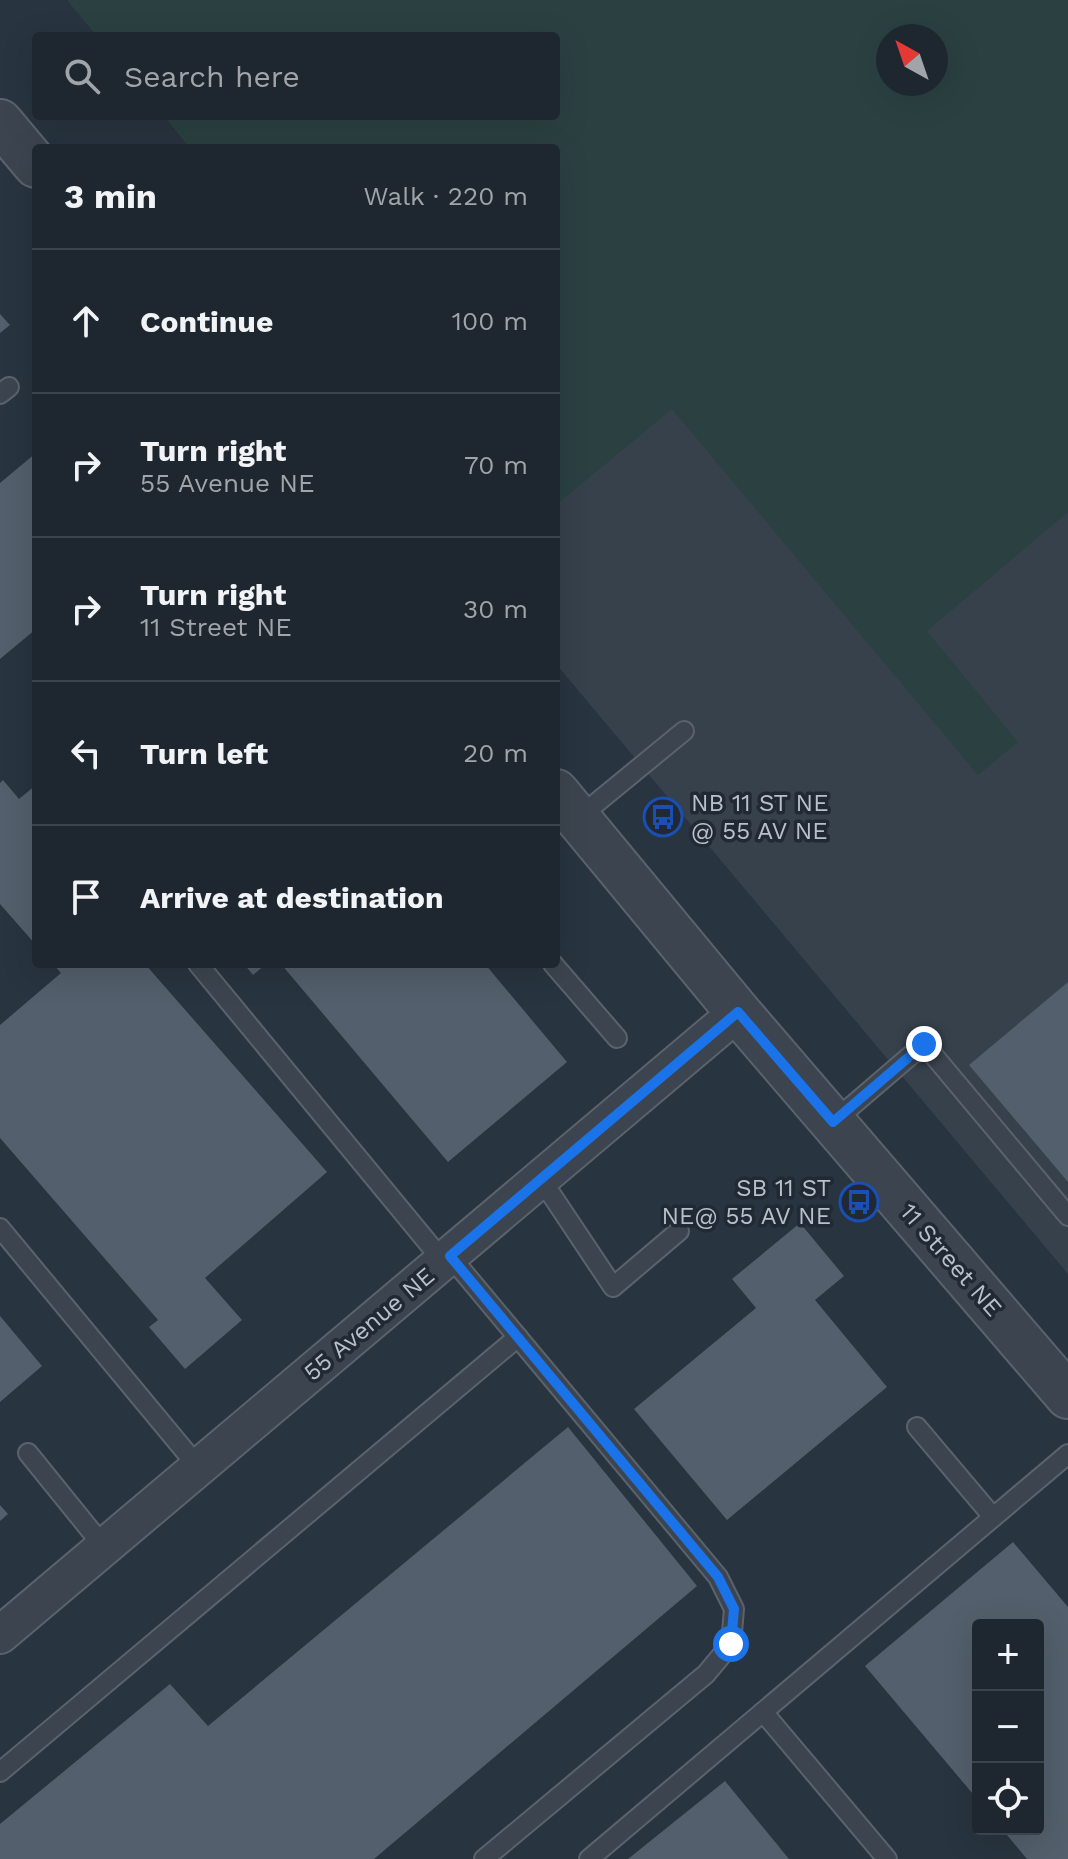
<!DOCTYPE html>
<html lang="en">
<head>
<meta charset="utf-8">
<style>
  body { margin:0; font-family:"Work Sans",sans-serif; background:#262f37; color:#f1f3f6 }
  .controls { position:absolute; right:24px; bottom:24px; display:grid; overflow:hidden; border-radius:8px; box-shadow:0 8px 32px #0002 }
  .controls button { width:72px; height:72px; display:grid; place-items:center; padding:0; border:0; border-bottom:2px solid #3c444b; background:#1e272f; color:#f1f3f6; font:40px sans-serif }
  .compass { position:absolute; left:876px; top:24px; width:72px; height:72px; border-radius:50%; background:#1e272f; box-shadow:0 8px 32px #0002; rotate:320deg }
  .stop { position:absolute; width:24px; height:24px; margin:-18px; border:6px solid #1a73e8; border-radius:50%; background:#fff }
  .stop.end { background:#1a73e8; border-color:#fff; box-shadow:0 2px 8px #0008 }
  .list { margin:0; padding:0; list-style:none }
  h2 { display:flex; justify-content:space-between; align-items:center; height:104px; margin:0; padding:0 32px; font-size:34px }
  h2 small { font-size:26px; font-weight:400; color:#a1a5aa }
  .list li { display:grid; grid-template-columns:52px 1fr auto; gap:24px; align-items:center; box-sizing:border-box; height:144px; padding:0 32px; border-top:2px solid #3c444b }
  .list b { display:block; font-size:30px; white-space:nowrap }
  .list p { margin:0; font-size:26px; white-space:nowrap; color:#a1a5aa }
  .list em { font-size:26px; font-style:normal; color:#a1a5aa }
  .icon { flex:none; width:44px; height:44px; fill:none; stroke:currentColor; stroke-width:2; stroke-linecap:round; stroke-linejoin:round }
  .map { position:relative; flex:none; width:1068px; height:1859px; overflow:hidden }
  .search { position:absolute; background:#1e272f; box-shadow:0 8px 32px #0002; left:32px; top:32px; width:528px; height:88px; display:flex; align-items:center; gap:20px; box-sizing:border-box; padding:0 28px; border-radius:8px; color:#a1a5aa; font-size:30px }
  .panel { position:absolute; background:#1e272f; box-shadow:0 8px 32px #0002; left:32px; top:144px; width:528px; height:824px; border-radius:8px }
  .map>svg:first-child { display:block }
  .airport { fill:#36414c; fill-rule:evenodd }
  .green { fill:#2b4141; fill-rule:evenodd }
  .building { fill:#535f6c }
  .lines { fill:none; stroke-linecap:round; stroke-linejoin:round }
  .service-casing { stroke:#5a636c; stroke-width:22 }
  .minor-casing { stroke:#5a636c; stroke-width:40 }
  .tertiary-casing { stroke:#5a636c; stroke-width:48 }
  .service { stroke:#3c454f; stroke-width:18 }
  .minor { stroke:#3c454f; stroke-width:36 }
  .tertiary { stroke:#3c454f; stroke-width:44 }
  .route { stroke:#1a73e8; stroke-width:10 }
  .labels { text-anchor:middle; stroke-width:7; stroke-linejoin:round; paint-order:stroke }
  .poi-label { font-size:24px; fill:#b8c0c9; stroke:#212a34; text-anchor:start }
  .street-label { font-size:24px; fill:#b8c0c9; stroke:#212a34 }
</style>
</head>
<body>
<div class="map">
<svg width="1068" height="1859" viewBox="0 0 1068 1859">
  <rect width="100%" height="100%" fill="#28343f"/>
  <path class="airport" d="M67,0H1068V1274L556,664V148H190L164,116H556V36H97ZM888,36H936V84H888Z"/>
  <path class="green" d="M67,0H1068V512L927,631L1018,742L978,775L672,409L556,505V148H190L164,116H556V36H97ZM888,36H936V84H888Z"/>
  <g class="building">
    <polygon points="0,314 10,325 0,333"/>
    <polygon points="36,453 36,629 0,659 0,483"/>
    <polygon points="3,780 19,799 36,785 36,945 0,904 0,783"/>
    <polygon points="53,964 145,964 327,1172 205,1278 242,1320 185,1369 149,1327 158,1320 0,1138 0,1025 61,973"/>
    <polygon points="244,964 266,964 253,975"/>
    <polygon points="281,964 485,964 567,1062 448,1162"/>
    <polygon points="1068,982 1068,1182 969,1065"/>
    <polygon points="800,1223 844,1276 815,1300 887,1387 727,1520 634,1409 756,1308 732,1279"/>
    <polygon points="0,1316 42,1366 0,1402"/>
    <polygon points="568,1427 697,1586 374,1859 0,1859 0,1824 170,1684 208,1726"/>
    <polygon points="0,1505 8,1514 0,1521"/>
    <polygon points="1013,1542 1068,1607 1068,1859 1027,1859 1002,1829 1038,1829 1038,1625 978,1625 978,1800 865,1666"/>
    <polygon points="725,1781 789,1859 628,1859"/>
  </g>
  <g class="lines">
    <g class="service-casing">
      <g id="service">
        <polyline points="0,394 9,387"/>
        <polyline points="578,818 684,731"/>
        <polyline points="198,964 443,1261"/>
        <polyline points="553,964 617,1038"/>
        <polyline points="833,1122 924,1044 1068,1216"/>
        <polyline points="541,1179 613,1287 679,1231"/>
        <polyline points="0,1228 199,1468"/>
        <polyline points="450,1256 718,1577 734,1609 731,1644 706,1674 484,1859"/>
        <polyline points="917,1427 993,1517"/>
        <polyline points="28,1453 104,1547"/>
        <polyline points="763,1712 887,1859"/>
        <polyline points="0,1772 518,1337"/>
        <polyline points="589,1859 1068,1454"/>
      </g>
    </g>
    <g class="minor-casing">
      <polyline id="minor" points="0,1635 738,1012"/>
    </g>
    <g class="tertiary-casing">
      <g id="tertiary">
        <polyline points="0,122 36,165"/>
        <polyline points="556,792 738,1012 1068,1396"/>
      </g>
    </g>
    <use href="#service" class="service"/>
    <use href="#minor" class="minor"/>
    <use href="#tertiary" class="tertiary"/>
  </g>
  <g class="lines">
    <polyline class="route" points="731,1644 734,1609 718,1577 450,1256 738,1012 833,1122 924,1044"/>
  </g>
  <defs>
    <g id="bus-ring" transform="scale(2)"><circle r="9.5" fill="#212a34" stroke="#1a4fb4" stroke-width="1.5"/><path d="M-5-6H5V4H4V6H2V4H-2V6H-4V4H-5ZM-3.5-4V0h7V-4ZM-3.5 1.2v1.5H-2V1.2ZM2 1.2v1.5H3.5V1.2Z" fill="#1a4fb4"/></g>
  </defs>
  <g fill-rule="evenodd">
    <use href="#bus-ring" x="663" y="817"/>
    <use href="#bus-ring" x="859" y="1202"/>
  </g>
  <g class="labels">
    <g class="poi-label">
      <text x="691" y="811">NB 11 ST NE<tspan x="691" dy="28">@ 55 AV NE</tspan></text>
      <text x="831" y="1196" text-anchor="end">SB 11 ST<tspan x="831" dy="28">NE@ 55 AV NE</tspan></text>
    </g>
    <g class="street-label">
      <text transform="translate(951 1260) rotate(49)" y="8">11 Street NE</text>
      <text transform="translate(369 1324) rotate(-40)" y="8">55 Avenue NE</text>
    </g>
  </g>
</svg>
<div class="controls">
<button>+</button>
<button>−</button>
<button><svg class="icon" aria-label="locate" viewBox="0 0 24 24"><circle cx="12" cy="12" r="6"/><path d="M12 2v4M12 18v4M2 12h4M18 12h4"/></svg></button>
</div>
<svg class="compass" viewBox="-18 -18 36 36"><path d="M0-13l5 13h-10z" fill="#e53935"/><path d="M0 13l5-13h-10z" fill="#a1a5aa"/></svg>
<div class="stop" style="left:731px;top:1644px"></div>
<div class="stop end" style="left:924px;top:1044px"></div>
<div class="search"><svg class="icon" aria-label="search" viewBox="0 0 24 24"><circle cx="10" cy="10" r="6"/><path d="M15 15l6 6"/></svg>Search here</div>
<section class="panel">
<h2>3 min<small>Walk · 220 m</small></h2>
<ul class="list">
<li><svg class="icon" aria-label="ahead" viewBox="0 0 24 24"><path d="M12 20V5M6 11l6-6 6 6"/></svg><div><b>Continue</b></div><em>100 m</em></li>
<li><svg class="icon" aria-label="right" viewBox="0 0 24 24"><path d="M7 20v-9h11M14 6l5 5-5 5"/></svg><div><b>Turn right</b><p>55 Avenue NE</p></div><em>70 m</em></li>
<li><svg class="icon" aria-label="right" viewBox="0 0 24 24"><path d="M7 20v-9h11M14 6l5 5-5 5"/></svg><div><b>Turn right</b><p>11 Street NE</p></div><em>30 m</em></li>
<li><svg class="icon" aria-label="left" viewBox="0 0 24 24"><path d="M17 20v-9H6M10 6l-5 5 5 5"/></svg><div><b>Turn left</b></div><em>20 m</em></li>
<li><svg class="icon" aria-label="arrive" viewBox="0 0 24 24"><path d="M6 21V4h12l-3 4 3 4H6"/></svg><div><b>Arrive at destination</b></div></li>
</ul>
</section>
</div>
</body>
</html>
